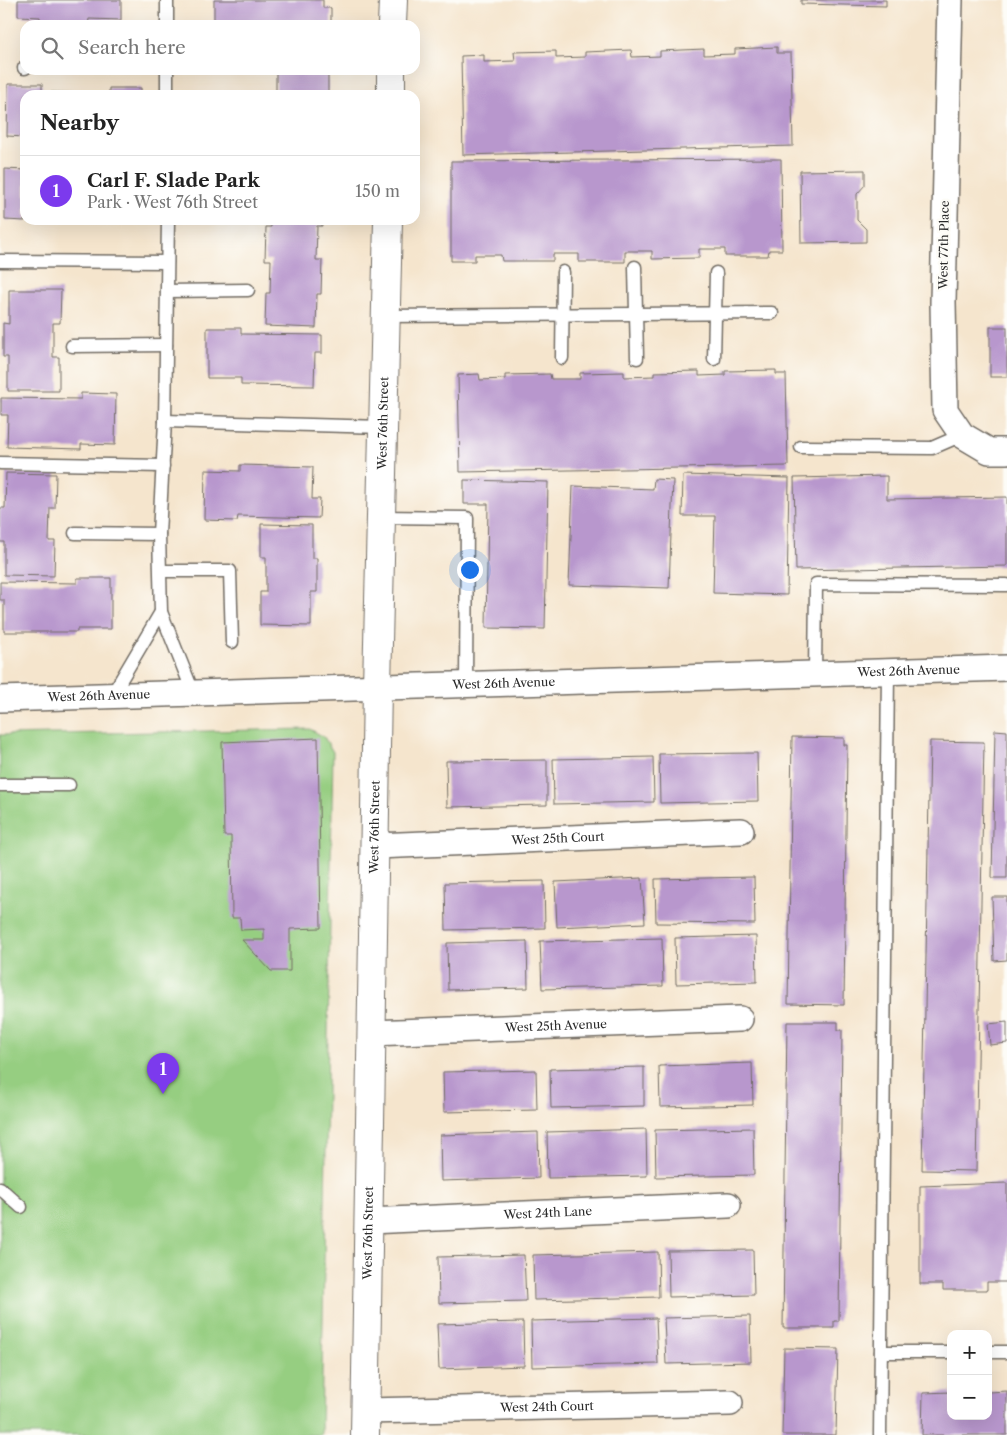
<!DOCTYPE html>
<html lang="en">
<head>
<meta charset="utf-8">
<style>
  body { margin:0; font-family:"Libre Caslon Text",serif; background:#f2f2f2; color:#222 }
  .controls { position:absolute; right:15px; bottom:15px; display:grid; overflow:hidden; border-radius:10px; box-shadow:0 5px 20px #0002 }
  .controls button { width:45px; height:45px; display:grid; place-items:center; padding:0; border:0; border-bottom:1px solid #e0e0e0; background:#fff; color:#222; font:25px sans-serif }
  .you { position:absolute; left:469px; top:569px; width:18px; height:18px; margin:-12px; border:4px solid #fff; border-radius:50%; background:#1a73e8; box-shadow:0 0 0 8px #1a73e833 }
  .badge { display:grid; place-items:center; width:32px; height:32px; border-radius:50%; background:#7c3aed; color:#fff; font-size:16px; font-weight:700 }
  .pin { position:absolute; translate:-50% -41px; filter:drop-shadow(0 1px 2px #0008) }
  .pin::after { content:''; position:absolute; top:26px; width:18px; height:15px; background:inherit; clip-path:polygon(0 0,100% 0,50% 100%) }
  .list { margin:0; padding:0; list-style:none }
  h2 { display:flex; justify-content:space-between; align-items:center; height:65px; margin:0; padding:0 20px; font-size:21px }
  h2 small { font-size:16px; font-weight:400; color:#767676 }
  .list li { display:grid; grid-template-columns:32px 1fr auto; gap:15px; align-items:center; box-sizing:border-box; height:70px; padding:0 20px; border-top:1px solid #e0e0e0 }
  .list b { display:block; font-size:19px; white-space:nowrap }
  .list p { margin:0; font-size:16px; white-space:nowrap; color:#767676 }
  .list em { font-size:16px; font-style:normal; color:#767676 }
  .icon { flex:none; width:28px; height:28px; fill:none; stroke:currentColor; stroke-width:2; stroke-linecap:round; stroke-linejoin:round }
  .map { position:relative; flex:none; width:1007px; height:1435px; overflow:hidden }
  .search { position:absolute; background:#fff; box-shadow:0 5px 20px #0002; left:20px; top:20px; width:400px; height:55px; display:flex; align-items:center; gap:12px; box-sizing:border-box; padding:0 18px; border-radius:15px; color:#767676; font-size:19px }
  .panel { position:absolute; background:#fff; box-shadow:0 5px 20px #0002; left:20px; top:90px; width:400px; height:135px; border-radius:15px }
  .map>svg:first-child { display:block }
  .green { fill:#96ce81; stroke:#607c56 }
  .building { fill:#b897cd }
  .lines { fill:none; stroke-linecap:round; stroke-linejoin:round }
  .service-casing { stroke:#726c64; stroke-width:15 }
  .minor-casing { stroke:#726c64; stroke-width:28 }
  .tertiary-casing { stroke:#726c64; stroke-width:30 }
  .service { stroke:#fff; stroke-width:12 }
  .minor { stroke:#fff; stroke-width:25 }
  .tertiary { stroke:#fff; stroke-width:28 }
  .labels { text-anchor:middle; stroke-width:5; stroke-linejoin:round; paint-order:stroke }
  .street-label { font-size:12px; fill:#2b2b2b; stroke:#fdfcf7 }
</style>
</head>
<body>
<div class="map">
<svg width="1007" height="1435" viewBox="0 0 1007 1435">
  <rect width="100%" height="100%" fill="#fdfcf7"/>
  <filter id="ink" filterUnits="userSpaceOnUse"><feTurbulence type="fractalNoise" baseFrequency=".02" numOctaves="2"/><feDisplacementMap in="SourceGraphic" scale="10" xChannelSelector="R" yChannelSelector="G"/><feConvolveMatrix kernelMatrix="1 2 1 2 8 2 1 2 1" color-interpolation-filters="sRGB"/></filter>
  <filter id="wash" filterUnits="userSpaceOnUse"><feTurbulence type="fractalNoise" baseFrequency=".0096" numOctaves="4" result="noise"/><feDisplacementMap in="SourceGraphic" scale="20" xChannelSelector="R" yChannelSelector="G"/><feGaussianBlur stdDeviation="1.12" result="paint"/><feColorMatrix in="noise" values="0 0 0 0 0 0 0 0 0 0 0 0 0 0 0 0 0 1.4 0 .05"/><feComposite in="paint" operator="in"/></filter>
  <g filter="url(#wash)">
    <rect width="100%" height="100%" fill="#f5e5cd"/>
    <polygon class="green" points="310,729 324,737 333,752 321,1435 0,1435 0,735"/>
    <g id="blocks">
      <g class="building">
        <polygon points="18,0 121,0 121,20 89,19 88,25 40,24 40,17 18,16"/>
        <polygon points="214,0 323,0 323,8 331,8 331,25 214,25"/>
        <polygon points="801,0 886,0 886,6 801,4"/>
        <polygon points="777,47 777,53 791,53 793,146 463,155 461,56 484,55 484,62 515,61 514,52 556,51 556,58 585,57 585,52 631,50 632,57 660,56 660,51 704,49 704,55 735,54 735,49"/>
        <rect x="276" y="70" width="52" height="25"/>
        <polygon points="8,84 42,84 42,92 109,93 109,88 141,88 141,95 25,95 25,137 7,136"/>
        <polygon points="781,159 782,250 769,250 768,256 725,256 725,249 699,249 699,258 652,259 652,251 625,251 625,262 579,262 579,254 553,254 553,261 502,261 501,255 475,255 475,261 451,261 451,161"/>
        <polygon points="5,169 25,170 25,221 5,220"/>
        <polygon points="865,170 865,185 857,194 857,220 866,229 866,242 801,243 800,171"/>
        <rect x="106" y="220" width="34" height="2"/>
        <polygon points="271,220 322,220 322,226 317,226 316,260 322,260 321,294 317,294 316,328 265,326 266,293 270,293 271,260 265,260 266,227 271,227"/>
        <polygon points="9,290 61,290 60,323 53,323 53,357 59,357 59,391 8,391 8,357 3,357 3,323 9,324"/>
        <rect x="990" y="327" width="17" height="50"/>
        <polygon points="207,328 241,328 241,334 322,335 322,353 315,353 314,386 241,385 241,378 207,378"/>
        <polygon points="776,370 776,374 786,374 788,466 460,472 458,375 479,374 480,380 505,379 505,375 550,374 551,379 580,379 580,373 624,372 624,377 654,376 654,372 699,371 699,376 725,375 725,371"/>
        <polygon points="81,393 116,394 115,445 81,444 81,449 7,447 8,415 1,415 1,398 81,399"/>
        <polygon points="240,465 313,467 312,499 320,499 319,518 238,516 237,521 204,520 205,470 240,471"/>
        <polygon points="6,473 56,474 55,508 50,508 49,541 55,541 54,576 4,575 4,542 0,542 0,508 5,508"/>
        <polygon points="683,475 789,478 787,595 713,593 715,516 682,516"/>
        <polygon points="887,476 887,499 1007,497 1007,566 796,570 794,478"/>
        <polygon points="654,479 673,480 669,588 569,585 573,486 653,489"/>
        <polygon points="464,480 548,482 545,629 486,628 488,504 464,504"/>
        <polygon points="261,524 312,525 312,558 317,558 317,592 311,592 311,626 260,625 260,592 266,592 266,557 261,557"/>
        <polygon points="77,578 111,578 111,629 77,629 77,632 4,632 4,600 0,600 0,582 77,583"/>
        <polygon points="995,730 1007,731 1007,878 992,878"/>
        <polygon points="792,737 844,738 844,745 847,745 844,1005 788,1004"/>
        <polygon points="318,738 321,928 290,929 290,971 271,971 242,940 264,940 264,929 241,930 240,918 232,918 231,836 224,836 222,742"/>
        <polygon points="930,741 984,742 976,1171 922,1170"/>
        <polygon points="757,753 758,801 660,803 659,754"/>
        <polygon points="653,757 654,802 554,804 553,759"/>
        <polygon points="547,760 547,805 447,807 446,761"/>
        <polygon points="754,877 755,924 656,923 655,879"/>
        <polygon points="642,878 645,923 557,927 555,882"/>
        <polygon points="544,881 545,928 446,930 445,883"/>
        <polygon points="992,897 1007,897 1007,960 994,961"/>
        <polygon points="756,936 757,982 676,984 675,938"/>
        <polygon points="662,938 663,986 542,989 540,941"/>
        <polygon points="527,941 528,988 448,990 447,943"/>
        <polygon points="787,1022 838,1022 838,1030 842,1030 839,1321 834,1321 834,1328 783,1328"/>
        <polygon points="1007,1022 1007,1043 990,1045 988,1024"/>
        <polygon points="752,1063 753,1105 660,1107 659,1066"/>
        <polygon points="644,1067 644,1106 551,1108 550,1069"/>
        <polygon points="536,1070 537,1110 444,1112 443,1072"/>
        <polygon points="753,1128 754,1175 656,1177 655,1130"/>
        <polygon points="646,1129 647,1176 548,1178 547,1132"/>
        <polygon points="538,1132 539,1178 441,1181 440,1135"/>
        <polygon points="1007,1183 1007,1282 987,1282 987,1290 943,1290 943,1284 920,1284 920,1186"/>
        <polygon points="753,1250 754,1295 669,1297 668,1251"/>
        <polygon points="658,1252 659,1297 534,1300 533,1255"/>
        <polygon points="524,1255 526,1301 439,1303 438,1257"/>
        <polygon points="750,1316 751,1362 666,1364 664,1318"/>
        <polygon points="656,1318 658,1364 532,1367 531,1321"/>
        <polygon points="523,1322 524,1366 439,1369 437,1324"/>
        <polygon points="784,1348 838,1349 836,1435 782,1435"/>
        <polygon points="1007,1391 1007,1435 922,1435 923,1393 951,1392 951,1416 988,1416 988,1392"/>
      </g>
    </g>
  </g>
  <g filter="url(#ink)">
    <use href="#blocks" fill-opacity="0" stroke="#726c64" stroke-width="1"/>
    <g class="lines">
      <g class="service-casing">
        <g id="service">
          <polyline points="167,25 167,0"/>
          <polyline points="24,68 25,68"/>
          <polyline points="167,95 167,70"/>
          <polyline points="168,220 165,421 159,534 161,612 193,692"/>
          <polyline points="0,261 167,262"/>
          <polyline points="635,267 637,358"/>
          <polyline points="167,291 248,290"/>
          <polyline points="385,316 772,313"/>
          <polyline points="72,346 166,345"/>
          <polyline points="562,358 563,272"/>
          <polyline points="714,359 716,273"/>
          <polyline points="165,421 383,427"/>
          <polyline points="801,447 932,448 962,435"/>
          <polyline points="0,463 163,466"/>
          <polyline points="380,517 467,518 466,684"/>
          <polyline points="75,533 159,534"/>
          <polyline points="161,571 230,571 232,642"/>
          <polyline points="815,674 816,584 1007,585"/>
          <polyline points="112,695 161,612"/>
          <polyline points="0,785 69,785"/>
          <polyline points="0,1188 21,1207"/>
          <polyline points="881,1352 951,1352"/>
          <polyline points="988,1352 1007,1352"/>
          <polyline points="880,1435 888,672"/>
        </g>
      </g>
      <g class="minor-casing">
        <g id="minor">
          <polyline points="950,0 943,302 945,410 962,435 989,451 1007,451"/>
          <path id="s1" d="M0,699L1007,668"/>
          <path id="s2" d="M376,846L741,831"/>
          <path id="s3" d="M371,1033L740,1019"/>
          <path id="s4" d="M368,1221L728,1205"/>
          <path id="s5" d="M365,1411L730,1403"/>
        </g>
      </g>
      <g class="tertiary-casing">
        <g id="tertiary">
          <polyline points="392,25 393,0"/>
          <polyline points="391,95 391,70"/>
          <path id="s6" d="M365,1435L377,686L388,220"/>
        </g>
      </g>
      <use href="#service" class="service"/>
      <use href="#minor" class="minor"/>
      <use href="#tertiary" class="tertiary"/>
    </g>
  </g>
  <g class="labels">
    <g class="street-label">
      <text transform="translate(944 245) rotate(-89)" y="4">West 77th Place</text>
      <text dy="4" stroke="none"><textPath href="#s6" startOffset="1012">West 76th Street</textPath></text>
      <text dy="4" stroke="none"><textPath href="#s1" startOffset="909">West 26th Avenue</textPath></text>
      <text dy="4" stroke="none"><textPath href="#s1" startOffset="504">West 26th Avenue</textPath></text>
      <text dy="4" stroke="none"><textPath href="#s1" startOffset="99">West 26th Avenue</textPath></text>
      <text dy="4" stroke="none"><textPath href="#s6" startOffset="608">West 76th Street</textPath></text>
      <text dy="4" stroke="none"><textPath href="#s2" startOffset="182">West 25th Court</textPath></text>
      <text dy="4" stroke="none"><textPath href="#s3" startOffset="185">West 25th Avenue</textPath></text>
      <text dy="4" stroke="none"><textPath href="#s4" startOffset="180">West 24th Lane</textPath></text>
      <text dy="4" stroke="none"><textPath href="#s6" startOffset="202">West 76th Street</textPath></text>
      <text dy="4" stroke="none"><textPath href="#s5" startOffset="182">West 24th Court</textPath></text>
    </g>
  </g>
</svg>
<div class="controls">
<button>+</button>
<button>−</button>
</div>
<div class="you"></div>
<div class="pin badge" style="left:163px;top:1094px">1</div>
<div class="search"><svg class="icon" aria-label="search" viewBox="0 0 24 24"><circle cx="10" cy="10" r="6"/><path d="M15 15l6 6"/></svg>Search here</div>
<section class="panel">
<h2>Nearby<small></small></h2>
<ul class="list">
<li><span class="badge">1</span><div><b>Carl F. Slade Park</b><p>Park · West 76th Street</p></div><em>150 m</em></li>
</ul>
</section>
</div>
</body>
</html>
